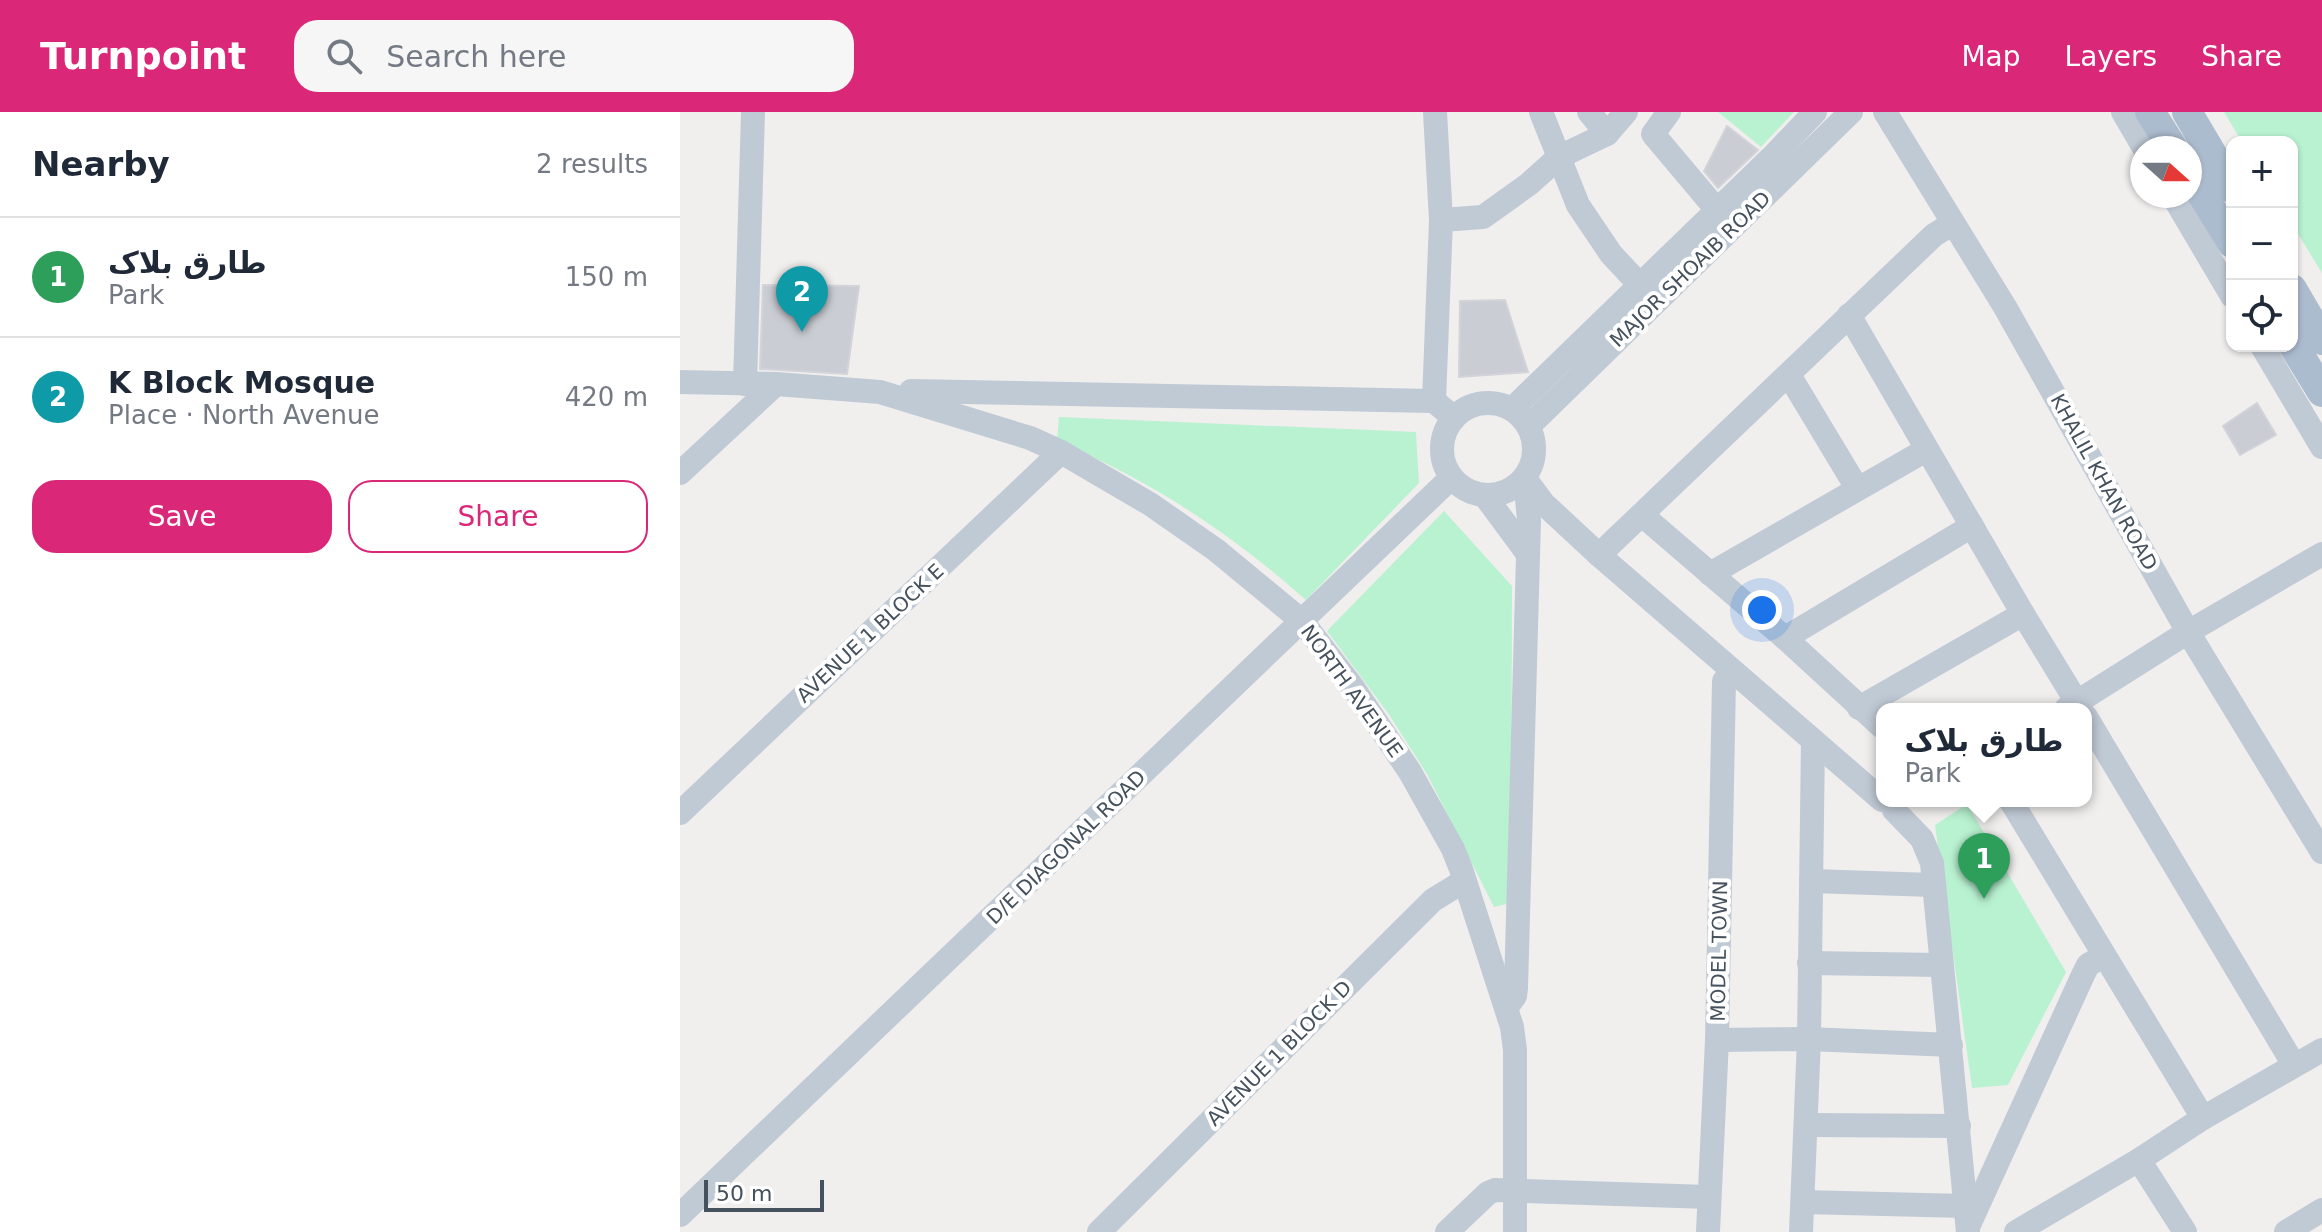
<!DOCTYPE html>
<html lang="en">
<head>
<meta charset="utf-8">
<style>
  body { margin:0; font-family:"DejaVu Sans",Vazirmatn,sans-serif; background:#f6f6f7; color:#1f2937 }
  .controls { position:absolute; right:24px; top:24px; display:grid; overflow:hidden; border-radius:16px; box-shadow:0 2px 6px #0004 }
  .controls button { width:72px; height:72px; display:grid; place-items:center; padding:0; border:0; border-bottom:2px solid #e0e1e3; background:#fff; color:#1f2937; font:40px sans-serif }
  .compass { position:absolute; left:1450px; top:24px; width:72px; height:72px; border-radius:50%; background:#fff; box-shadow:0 2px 6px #0004; rotate:111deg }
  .scale { position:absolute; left:24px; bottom:20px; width:120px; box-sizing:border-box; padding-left:8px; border:4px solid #45515d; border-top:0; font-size:22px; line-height:28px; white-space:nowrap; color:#45515d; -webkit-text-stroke:6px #fff; paint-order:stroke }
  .you { position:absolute; left:1082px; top:498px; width:28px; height:28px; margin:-20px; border:6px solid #fff; border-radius:50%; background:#1a73e8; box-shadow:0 0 0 12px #1a73e833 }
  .badge { display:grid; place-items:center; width:52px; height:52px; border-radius:50%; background:#db2777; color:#fff; font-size:26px; font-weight:700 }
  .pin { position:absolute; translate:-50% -66px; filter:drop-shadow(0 2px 4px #0008) }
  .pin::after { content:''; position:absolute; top:42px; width:28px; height:24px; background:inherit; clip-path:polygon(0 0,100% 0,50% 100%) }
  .popup { position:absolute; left:1196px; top:591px; width:216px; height:104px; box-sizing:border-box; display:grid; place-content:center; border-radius:16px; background:#fff; filter:drop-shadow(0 2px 6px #0005); font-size:26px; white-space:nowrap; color:#747a83 }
  .popup b { font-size:30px; color:#1f2937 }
  .popup::after { content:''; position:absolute; left:50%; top:100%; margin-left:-16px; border:16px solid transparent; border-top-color:#fff }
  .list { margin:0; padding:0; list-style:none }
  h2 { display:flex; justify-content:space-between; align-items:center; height:104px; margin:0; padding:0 32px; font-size:34px }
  h2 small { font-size:26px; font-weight:400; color:#747a83 }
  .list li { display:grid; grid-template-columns:52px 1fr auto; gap:24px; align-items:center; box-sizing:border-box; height:120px; padding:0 32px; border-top:2px solid #e0e1e3 }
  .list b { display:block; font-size:30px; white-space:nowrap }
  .list p { margin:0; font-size:26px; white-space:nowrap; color:#747a83 }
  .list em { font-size:26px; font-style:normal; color:#747a83 }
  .actions { display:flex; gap:16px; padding:24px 32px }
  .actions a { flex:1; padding:18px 0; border:2px solid #db2777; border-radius:24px; text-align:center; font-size:28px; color:#db2777 }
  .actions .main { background:#db2777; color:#fff }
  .icon { flex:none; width:44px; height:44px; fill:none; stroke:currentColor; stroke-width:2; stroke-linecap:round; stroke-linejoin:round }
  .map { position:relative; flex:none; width:1642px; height:1120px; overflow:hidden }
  header { display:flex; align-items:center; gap:48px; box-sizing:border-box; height:112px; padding:0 40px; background:#db2777; color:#fff }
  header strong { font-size:38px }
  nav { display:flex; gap:44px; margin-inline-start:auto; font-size:28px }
  .search { width:560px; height:72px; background:#f6f6f7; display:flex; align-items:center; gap:20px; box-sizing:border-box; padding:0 28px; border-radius:24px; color:#747a83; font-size:30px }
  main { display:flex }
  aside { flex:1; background:#fff }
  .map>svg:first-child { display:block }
  .green { fill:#b9f2d1 }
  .building { fill:#cacdd3; stroke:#d2d4da; stroke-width:2 }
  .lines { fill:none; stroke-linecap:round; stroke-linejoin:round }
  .minor { stroke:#c0cad5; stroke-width:24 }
  .major { stroke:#acbccf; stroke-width:30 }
  .labels { text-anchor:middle; stroke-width:8; stroke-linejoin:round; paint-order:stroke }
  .street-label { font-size:20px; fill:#45515d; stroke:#fff }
</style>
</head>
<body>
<header>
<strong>Turnpoint</strong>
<div class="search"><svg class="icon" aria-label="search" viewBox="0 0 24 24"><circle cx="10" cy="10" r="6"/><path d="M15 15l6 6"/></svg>Search here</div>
<nav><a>Map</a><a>Layers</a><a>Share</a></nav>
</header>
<main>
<aside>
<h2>Nearby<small>2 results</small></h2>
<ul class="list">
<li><span class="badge" style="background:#2e9e5b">1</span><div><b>طارق بلاک</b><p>Park</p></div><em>150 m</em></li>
<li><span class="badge" style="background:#0f9aa8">2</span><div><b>K Block Mosque</b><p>Place · North Avenue</p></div><em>420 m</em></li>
</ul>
<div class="actions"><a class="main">Save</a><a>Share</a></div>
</aside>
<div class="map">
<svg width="1642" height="1120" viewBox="0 0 1642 1120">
  <rect width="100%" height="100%" fill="#f1eeee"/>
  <g class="green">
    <polygon points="1038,0 1114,0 1081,35"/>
    <polygon points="1544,0 1642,0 1642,161 1612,112 1612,30 1562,30"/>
    <path d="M379,305L736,320L739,371L626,488C549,420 472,369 377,329Z"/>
    <polygon points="764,399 832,474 831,791 814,795 747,662 708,601 647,519"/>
    <polygon points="1287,692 1386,860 1328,973 1292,976 1255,713"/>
  </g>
  <g class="building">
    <polygon points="1047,14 1078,38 1038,76 1024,59"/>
    <polygon points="83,173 179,174 167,262 80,257"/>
    <polygon points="825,188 848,260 779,265 780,189"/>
    <polygon points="1577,291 1596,323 1560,343 1543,314"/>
  </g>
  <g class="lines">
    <g class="minor">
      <polyline points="755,0 761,108 754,289 774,306"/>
      <polyline points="861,0 898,93 931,142 960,173"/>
      <polyline points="909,0 927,22"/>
      <polyline points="989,0 973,22 1037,98"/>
      <polyline points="1205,0 1325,195 1508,520 1642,740"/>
      <polyline points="1443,0 1464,36"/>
      <polyline points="1493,84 1552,184"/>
      <polyline points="761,108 803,105 849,72 879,45 927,22 946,0"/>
      <polyline points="1169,203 1343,502 1179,596"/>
      <polyline points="1582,234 1642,335"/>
      <polyline points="1109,263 1177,376"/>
      <polyline points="0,270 96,272 200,280 350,326 381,340 470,392 536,438 622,509 672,574 730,660 773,737 781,757 832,915 835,938 835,1120"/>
      <polyline points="65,272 73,0"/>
      <polyline points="231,279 754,289"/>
      <circle cx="808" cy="337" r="46"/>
      <polyline points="832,297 1095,42 1135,0"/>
      <polyline points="849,314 1171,0"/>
      <polyline points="0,361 96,272"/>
      <polyline points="846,368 863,391 919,443 1202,688"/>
      <polyline points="805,384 848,442"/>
      <polyline points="962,403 1105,526 1202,615"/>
      <polyline points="919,443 1254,123 1272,112"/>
      <polyline points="1030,462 1246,338"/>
      <polyline points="1343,502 1401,597"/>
      <polyline points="1105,526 1292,414"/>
      <polyline points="1386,597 1508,520 1642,442"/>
      <polyline points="1406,605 1614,953"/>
      <polyline points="1331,689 1523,1006"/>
      <polyline points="1214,698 1242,727 1252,751 1288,1120"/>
      <polyline points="0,701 381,340"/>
      <polyline points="1131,769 1253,773"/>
      <polyline points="1129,851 1261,853"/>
      <polyline points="827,895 835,884 836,876 849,408 845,366"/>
      <polyline points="1037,928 1129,927 1271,933"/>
      <polyline points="1127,1013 1279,1014"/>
      <polyline points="1459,1048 1505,1120"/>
      <polyline points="1123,1090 1284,1094"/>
      <polyline points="0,1103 771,366"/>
      <polyline points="1288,1115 1403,863 1408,853 1423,844"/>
      <polyline points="419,1120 753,788 784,769"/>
      <polyline points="767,1120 808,1081 815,1078 1029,1085"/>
      <polyline points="1028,1120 1037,928 1044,569 1051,560"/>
      <polyline points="1121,1120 1129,927 1133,629"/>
      <polyline points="1336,1120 1459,1048 1523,1006 1642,938"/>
      <polyline points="1606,1120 1642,1098"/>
    </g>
    <g class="major">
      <polyline points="1470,0 1493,36"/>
      <polyline points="1507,0 1552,76"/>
      <polyline points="1510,62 1552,131"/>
      <polyline points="1612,177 1642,228"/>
      <polyline points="1612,231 1642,280"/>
    </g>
  </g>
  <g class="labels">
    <g class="street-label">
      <text transform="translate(1010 157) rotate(-44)" y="7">MAJOR SHOAIB ROAD</text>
      <text transform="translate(1424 370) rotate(61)" y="7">KHALIL KHAN ROAD</text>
      <text transform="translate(190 521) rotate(-43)" y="7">AVENUE 1 BLOCK E</text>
      <text transform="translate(672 579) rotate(54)" y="7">NORTH AVENUE</text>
      <text transform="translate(386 735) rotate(-44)" y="7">D/E DIAGONAL ROAD</text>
      <text transform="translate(1039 839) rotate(-89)" y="7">MODEL TOWN</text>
      <text transform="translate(599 941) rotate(-45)" y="7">AVENUE 1 BLOCK D</text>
    </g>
  </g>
</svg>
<div class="controls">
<button>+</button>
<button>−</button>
<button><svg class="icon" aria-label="locate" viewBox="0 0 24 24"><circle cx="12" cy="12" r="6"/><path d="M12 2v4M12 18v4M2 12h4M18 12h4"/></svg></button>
</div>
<svg class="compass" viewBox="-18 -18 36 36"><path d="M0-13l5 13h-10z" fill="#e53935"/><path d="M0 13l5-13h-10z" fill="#747a83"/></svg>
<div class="scale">50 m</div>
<div class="you"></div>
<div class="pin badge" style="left:1304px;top:787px;background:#2e9e5b">1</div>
<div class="popup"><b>طارق بلاک</b>Park</div>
<div class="pin badge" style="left:122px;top:220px;background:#0f9aa8">2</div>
</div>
</main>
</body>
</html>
